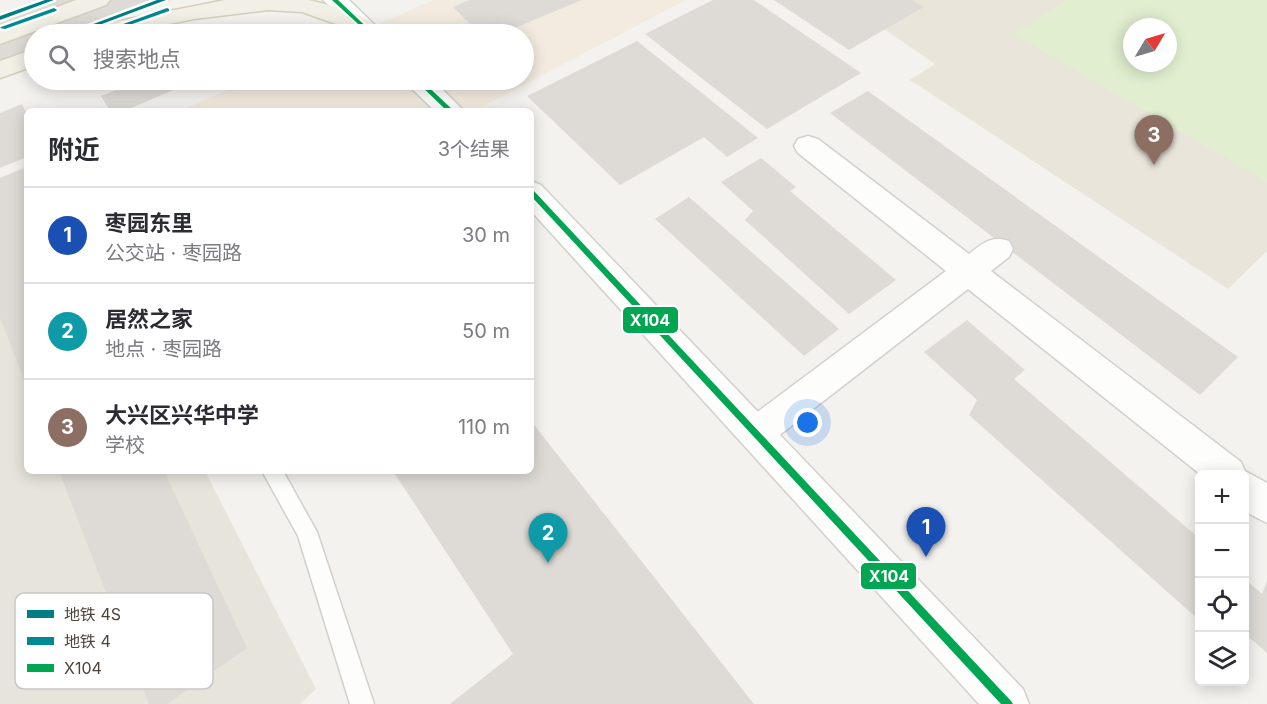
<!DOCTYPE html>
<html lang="zh">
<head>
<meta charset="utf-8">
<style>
  body { margin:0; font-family:Inter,"Noto Sans SC",sans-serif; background:#f7f7f7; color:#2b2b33 }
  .controls { position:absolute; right:18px; bottom:18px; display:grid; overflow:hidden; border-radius:9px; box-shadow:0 3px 15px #0003 }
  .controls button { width:54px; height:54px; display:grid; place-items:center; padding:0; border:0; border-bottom:2px solid #e1e1e2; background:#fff; color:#2b2b33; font:30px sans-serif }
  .compass { position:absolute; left:1123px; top:18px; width:54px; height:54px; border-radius:50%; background:#fff; box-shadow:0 3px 15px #0003; rotate:52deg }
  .you { position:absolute; left:808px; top:423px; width:21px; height:21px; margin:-15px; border:4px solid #fff; border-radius:50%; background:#1a73e8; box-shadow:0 0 0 9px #1a73e833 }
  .badge { display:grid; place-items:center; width:39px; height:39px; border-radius:50%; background:#d93025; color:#fff; font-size:20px; font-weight:700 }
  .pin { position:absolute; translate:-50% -50px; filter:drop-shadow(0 2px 3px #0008) }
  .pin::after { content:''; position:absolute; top:32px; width:21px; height:18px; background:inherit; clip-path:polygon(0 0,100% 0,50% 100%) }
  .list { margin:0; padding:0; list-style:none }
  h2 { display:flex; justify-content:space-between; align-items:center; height:78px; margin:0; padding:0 24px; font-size:26px }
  h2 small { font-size:20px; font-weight:400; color:#7c7c81 }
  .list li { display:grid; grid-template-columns:39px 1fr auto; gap:18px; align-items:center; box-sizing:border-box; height:96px; padding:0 24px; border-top:2px solid #e1e1e2 }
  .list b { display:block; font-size:22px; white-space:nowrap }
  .list p { margin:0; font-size:20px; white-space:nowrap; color:#7c7c81 }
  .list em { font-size:20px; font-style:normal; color:#7c7c81 }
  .icon { flex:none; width:33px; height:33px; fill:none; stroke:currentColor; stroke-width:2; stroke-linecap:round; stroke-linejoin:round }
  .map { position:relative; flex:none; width:1267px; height:704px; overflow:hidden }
  .search { position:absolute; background:#fff; box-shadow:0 3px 15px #0003; left:24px; top:24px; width:510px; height:66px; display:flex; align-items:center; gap:15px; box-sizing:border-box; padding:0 21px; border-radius:33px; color:#7c7c81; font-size:22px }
  .panel { position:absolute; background:#fff; box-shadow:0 3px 15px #0003; left:24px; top:108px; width:510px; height:366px; border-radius:9px }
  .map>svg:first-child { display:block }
  .residential { fill:#e7e4dc }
  .commercial { fill:#f3ebdf }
  .education { fill:#eae5da; fill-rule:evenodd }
  .green { fill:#e1eecf; fill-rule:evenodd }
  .building { fill:#dedbd6 }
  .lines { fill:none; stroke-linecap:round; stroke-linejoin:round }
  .service-casing { stroke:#d2d0cb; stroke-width:3 }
  .minor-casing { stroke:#d2d0cb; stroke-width:3 }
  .tertiary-casing { stroke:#d2d0cb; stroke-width:3 }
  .primary-casing { stroke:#d6cebb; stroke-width:3 }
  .service { fill:#fdfdfc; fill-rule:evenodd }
  .minor { fill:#fdfdfc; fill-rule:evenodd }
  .tertiary { fill:#fdfdfc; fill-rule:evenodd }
  .primary { fill:#f2efe6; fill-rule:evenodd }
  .bus-1-casing { stroke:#fff; stroke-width:4 }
  .bus-1 { fill:#00a651; fill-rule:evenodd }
  .metro-1-casing { stroke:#fff; stroke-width:5 }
  .metro-2-casing { stroke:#fff; stroke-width:5 }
  .metro-1 { fill:#007e84; fill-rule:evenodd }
  .metro-2 { fill:#008994; fill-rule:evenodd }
  .key { fill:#fff; stroke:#c9c7c4; stroke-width:1.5 }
  .key-label { font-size:16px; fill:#4b4439 }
  .line-badge { stroke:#fff; stroke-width:2 }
  .badge-label { font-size:16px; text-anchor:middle; font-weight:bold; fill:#fff }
</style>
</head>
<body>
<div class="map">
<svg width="1267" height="704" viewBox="0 0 1267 704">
  <rect width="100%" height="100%" fill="#f4f2ee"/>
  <polygon class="residential" points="27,166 27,471 205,471 316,689 300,704 0,704 0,178"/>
  <polygon class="commercial" points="434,0 686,0 474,111 179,111 251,80 524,80 524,34 355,34"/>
  <path class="education" d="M842,0H1267V251L1228,289L910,80L935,64ZM1132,27H1168V63H1132Z"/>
  <path class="green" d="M1066,0H1267V182L1013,34ZM1132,27H1168V63H1132Z"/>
  <g class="building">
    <polygon points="38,0 172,0 80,34 34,34 34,52 0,65 0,13"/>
    <polygon points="470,0 582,0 500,34 480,34 453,7"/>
    <polygon points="713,0 754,0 861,73 767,129 645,34"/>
    <polygon points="774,0 912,0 924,7 849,50"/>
    <polygon points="637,41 758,138 727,157 704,137 620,185 527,96"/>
    <polygon points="142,80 187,80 190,83 124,111 110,111 101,96"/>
    <polygon points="868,91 1238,357 1200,395 830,113"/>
    <polygon points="22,104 27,115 27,157 0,168 0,113"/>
    <polygon points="761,158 796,187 790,191 896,280 849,314 745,220 753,211 721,182"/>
    <polygon points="23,169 27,177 27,387 0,318 0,178"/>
    <polygon points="689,197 839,329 804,356 655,219"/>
    <polygon points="967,320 1025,370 1014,379 1200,539 1200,621 969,415 977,400 924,352"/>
    <polygon points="531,421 754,704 450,704 513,654 393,471 531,471"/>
    <polygon points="59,471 164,471 247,648 167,704 149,704"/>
    <polygon points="1244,578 1262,594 1267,581 1267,653 1244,633"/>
  </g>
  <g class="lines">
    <g class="service-casing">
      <polygon id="service" points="262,471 283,471 317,532 374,704 350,704 298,536"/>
    </g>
    <g class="minor-casing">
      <path id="minor" d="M808,136L818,139L969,254C982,244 991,235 1009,241L1013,249L1009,257L991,271L1241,462L1245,471L1267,483V523L1244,511V474H1200L968,289L768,444L756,449L744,444L738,433L744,422L946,271L798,153L794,146L798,139Z"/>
    </g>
    <g class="tertiary-casing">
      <g id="tertiary">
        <polygon points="323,0 349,0 384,34 358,34"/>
        <polygon points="406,80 433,80 464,111 435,111 409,86"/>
        <polygon points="531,181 541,185 1023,689 1029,704 979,704 531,211"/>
      </g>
    </g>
    <g class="primary-casing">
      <g id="primary">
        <polygon points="76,0 110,0 106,5 0,44 0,28"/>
        <path d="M309,0C325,4 367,14 376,27L372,32L364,34L302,12L268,10L194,19L121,34H89L87,32L91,27L99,25L225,0Z"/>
        <polygon points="34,49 34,66 0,78 0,61"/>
      </g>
    </g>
    <use href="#service" class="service"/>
    <use href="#minor" class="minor"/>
    <use href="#tertiary" class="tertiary"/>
    <use href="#primary" class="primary"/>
    <g class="bus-1-casing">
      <g id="bus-1">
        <polygon points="332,0 338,0 374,34 369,34"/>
        <polygon points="415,80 421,80 454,111 447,111"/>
        <polygon points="531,190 533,190 1011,701 1013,704 1001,704 531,196"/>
      </g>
    </g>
    <use href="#bus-1" class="bus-1"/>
    <g class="metro-1-casing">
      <g id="metro-1">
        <polygon points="45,0 54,0 0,20 0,16"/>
        <polygon points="157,0 166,0 75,34 67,34"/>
      </g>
    </g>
    <g class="metro-2-casing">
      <g id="metro-2">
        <polygon points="54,8 57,10 56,11 5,29 0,28 1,27"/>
        <polygon points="167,8 169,9 169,11 104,34 96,34"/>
      </g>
    </g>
    <use href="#metro-1" class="metro-1"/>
    <use href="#metro-2" class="metro-2"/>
  </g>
  <rect x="15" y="593" width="198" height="96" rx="9" class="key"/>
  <rect x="27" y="610" width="27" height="8" fill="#007e84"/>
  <rect x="27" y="637" width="27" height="8" fill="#008994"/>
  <rect x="27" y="664" width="27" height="8" fill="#00a651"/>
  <g class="key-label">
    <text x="64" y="620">地铁 4S</text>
    <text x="64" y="647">地铁 4</text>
    <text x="64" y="674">X104</text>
  </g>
  <g class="line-badge">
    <rect x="622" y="306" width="57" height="28" rx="6" fill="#00a651"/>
    <rect x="860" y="562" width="57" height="28" rx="6" fill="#00a651"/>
  </g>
  <g class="badge-label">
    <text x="650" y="326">X104</text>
    <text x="889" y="582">X104</text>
  </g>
</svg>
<div class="controls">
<button>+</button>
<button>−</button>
<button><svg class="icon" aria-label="locate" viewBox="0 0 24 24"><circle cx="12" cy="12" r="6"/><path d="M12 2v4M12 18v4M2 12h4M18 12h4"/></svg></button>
<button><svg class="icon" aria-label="layers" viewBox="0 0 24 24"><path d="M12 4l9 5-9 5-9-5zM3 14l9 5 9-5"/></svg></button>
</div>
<svg class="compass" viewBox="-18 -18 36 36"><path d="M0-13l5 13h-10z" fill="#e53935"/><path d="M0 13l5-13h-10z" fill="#7c7c81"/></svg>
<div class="you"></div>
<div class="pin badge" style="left:926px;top:557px;background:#1a4fb4">1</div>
<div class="pin badge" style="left:548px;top:563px;background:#0f9aa8">2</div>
<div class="pin badge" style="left:1154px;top:165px;background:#8d6e63">3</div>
<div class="search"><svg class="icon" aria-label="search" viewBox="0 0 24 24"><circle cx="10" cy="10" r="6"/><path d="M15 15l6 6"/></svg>搜索地点</div>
<section class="panel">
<h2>附近<small>3个结果</small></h2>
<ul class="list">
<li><span class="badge" style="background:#1a4fb4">1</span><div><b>枣园东里</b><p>公交站 · 枣园路</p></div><em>30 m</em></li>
<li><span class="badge" style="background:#0f9aa8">2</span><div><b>居然之家</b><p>地点 · 枣园路</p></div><em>50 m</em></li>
<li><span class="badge" style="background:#8d6e63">3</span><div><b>大兴区兴华中学</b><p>学校</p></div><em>110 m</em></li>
</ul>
</section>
</div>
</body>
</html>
